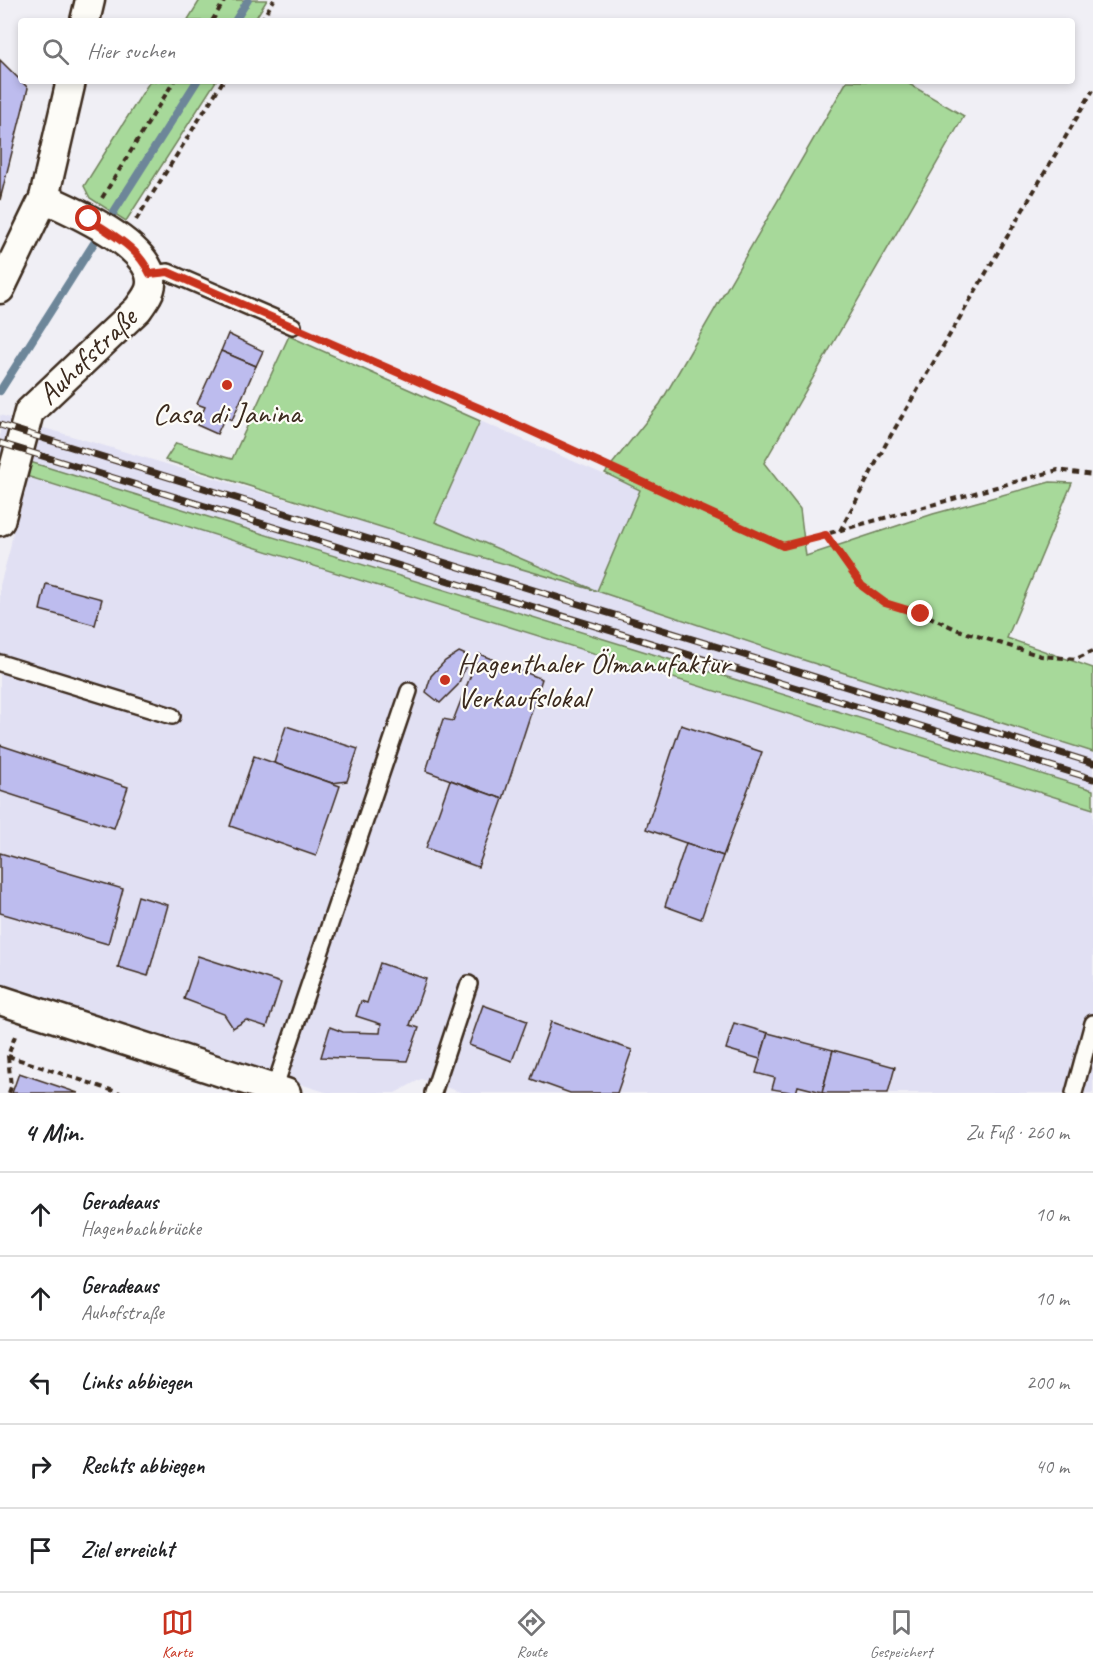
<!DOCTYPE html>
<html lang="de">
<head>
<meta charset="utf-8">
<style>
  body { margin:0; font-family:Caveat,sans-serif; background:#f6f6f6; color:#202124 }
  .stop { position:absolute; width:18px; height:18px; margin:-14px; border:4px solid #c8321e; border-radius:50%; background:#fff }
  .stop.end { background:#c8321e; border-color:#fff; box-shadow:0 2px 6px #0008 }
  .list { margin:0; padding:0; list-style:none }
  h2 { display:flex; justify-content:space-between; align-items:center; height:78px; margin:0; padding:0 24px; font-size:26px }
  h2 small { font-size:20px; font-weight:400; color:#757577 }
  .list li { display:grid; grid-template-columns:39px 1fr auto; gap:18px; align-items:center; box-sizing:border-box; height:84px; padding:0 24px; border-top:2px solid #e0e0e0 }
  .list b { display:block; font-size:22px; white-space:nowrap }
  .list p { margin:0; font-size:20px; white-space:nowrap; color:#757577 }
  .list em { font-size:20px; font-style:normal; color:#757577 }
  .icon { flex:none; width:33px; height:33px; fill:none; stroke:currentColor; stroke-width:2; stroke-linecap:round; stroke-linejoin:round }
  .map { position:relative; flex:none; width:1093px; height:1093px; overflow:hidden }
  .search { position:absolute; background:#fff; box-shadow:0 3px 9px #0003; left:18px; right:18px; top:18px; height:66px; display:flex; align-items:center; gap:15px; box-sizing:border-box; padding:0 21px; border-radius:6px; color:#757577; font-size:22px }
  .sheet { height:498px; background:#fff }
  nav { display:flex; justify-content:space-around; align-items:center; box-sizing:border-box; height:84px; border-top:2px solid #e0e0e0; background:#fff; font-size:16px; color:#757577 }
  nav a { display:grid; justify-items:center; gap:3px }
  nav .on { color:#c8321e }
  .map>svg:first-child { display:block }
  .built { fill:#e1e0f3 }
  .green { fill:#a7d99a; stroke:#71825c; stroke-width:1.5 }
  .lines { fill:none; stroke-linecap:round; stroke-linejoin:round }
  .stream { stroke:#6d8699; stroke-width:8 }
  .building { fill:#bdbcee; stroke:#3b2a1e; stroke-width:1.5 }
  .lane-casing { stroke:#3b2a1e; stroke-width:20 }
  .street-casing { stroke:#3b2a1e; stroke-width:33 }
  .path { stroke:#3b2a1e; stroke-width:4; stroke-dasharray:6 4.5; stroke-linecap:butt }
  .lane { stroke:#fdfcf7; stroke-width:15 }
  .street { stroke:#fdfcf7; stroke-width:28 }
  .rail-casing { stroke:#3b2a1e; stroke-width:7 }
  .rail { stroke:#fdfcf7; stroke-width:4.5; stroke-dasharray:14; stroke-linecap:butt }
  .route { stroke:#c8321e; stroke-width:8 }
  .poi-dot { fill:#c8321e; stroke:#fdfcf7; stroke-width:2 }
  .labels { text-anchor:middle; stroke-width:4.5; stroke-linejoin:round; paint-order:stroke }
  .street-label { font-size:30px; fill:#3b2a1e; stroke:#fdfcf7 }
  .poi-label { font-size:30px; fill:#3b2a1e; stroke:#fdfcf7 }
</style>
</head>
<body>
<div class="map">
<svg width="1093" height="1093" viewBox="0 0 1093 1093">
  <rect width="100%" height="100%" fill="#f0eff5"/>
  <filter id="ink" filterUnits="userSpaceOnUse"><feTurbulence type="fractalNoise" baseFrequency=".0167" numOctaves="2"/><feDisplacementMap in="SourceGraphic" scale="12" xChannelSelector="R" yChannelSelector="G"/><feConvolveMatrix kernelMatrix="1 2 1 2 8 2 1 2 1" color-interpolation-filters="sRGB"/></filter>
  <g filter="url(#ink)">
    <g class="built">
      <polygon points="0,415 590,589 435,522 480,421 640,490 597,591 791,656 1093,752 1093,790 0,454"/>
      <polygon points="23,475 1093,809 1093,1093 463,1093 421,1079 395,1093 328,1093 0,987 0,585 10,549"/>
    </g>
    <g class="green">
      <polygon points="200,0 267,0 254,21 187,21"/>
      <polygon points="150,81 216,81 126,221 90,198 84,186"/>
      <polygon points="847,81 904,81 964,116 764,463 800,509 806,556 933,514 1050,482 1072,483 1007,638 1093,668 1093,752 791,656 597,591 423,540 165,460 176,443 232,459 289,336 480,421 435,522 597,591 640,490 605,473 660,404"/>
      <polygon points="17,458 1093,790 1093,809 23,475"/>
    </g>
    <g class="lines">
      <g class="stream">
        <polyline points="235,21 248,0"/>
        <polyline points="0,391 197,81"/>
      </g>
    </g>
    <g class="building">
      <polygon points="0,60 28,88 0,200"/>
      <polygon points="228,334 263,351 256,366 221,351"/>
      <polygon points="221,351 256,366 232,420 225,417 217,434 197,425 205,407 197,404"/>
      <polygon points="46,584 102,599 95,625 40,610"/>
      <polygon points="459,652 466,655 466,665 458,685 440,703 426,692 431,676 445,661"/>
      <polygon points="479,654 542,679 503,799 426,771 443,719 453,721"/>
      <polygon points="681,725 762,752 723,856 646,829"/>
      <polygon points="286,726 358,749 347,781 332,783 274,763"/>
      <polygon points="0,745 128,787 114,828 0,791"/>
      <polygon points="254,756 340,786 316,856 230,826"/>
      <polygon points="450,780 503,799 478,867 426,848"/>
      <polygon points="686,843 723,856 701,919 665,906"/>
      <polygon points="0,853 123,889 108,944 0,913"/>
      <polygon points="138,896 168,905 148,976 118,967"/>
      <polygon points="198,956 281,983 267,1027 246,1020 233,1028 224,1014 184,999"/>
      <polygon points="380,963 426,979 410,1025 419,1028 407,1061 321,1057 330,1027 343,1032 380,1033 381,1024 356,1016 361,1001 367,1003"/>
      <polygon points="483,1005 527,1021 512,1061 469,1045"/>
      <polygon points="551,1022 632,1050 617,1093 570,1093 531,1079"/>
      <polygon points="734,1023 768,1033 760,1059 726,1049"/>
      <polygon points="768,1033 833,1050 822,1092 798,1086 796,1093 772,1089 775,1078 756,1073"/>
      <polygon points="833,1050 895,1067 888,1093 822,1093"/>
      <polygon points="19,1073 78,1093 12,1093"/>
    </g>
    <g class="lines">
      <g class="lane-casing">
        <g id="lane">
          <polyline points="150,274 168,272 293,326"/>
          <polyline points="0,663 172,716"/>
          <polyline points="274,1089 409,691"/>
          <polyline points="433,1093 469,984"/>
          <polyline points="1074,1093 1093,1023"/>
        </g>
      </g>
      <g class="street-casing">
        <g id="street">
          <polyline points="85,21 90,0"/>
          <polyline points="0,289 44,198 71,81"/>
          <path d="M0,521L29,412L138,309C142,303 148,296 150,289C162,249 71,210 44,198"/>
          <polyline points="0,1000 286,1093"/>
        </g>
      </g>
      <g class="path">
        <polyline points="212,21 225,0"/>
        <polyline points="261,21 274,0"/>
        <polyline points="102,198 174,81"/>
        <polyline points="136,220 223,81"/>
        <polyline points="310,334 509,421 783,546 1058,470 1093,475"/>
        <polyline points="840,531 887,442 1093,90"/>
        <polyline points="826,535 862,586 885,603 921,613 958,630 1041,656 1076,659 1093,651"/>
        <polyline points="8,1056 120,1093"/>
        <polyline points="9,1093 11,1087 8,1056 16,1033"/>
      </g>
      <use href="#lane" class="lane"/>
      <use href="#street" class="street"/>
      <g class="rail-casing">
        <g id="rail">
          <polyline points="0,425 1093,763"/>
          <polyline points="0,443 1093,779"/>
        </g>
      </g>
      <use href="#rail" class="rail"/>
    </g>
  </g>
  <g class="lines" filter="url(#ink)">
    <path class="route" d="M89,219C112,235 138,247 150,274L168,272L509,421L783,546L826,535L862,586L885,603L921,614"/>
  </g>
  <g class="poi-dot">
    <circle cx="227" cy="385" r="6"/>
    <circle cx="445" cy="680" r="6"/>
  </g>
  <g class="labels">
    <g class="street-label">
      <text transform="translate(87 356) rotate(-44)" y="10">Auhofstraße</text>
    </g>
    <g class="poi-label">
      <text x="227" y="423">Casa di Janina</text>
      <text x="457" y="673" text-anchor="start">Hagenthaler Ölmanufaktur<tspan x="457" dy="34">Verkaufslokal</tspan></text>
    </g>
  </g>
</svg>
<div class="stop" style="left:89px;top:219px"></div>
<div class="stop end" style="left:921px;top:614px"></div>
<div class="search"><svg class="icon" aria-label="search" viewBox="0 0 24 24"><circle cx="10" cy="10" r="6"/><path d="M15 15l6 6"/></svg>Hier suchen</div>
</div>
<section class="sheet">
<h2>4 Min.<small>Zu Fuß · 260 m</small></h2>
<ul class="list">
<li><svg class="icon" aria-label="ahead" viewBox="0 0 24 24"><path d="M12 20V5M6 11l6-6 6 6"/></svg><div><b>Geradeaus</b><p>Hagenbachbrücke</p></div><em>10 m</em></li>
<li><svg class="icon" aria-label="ahead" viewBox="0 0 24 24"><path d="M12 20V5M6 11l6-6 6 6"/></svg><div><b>Geradeaus</b><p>Auhofstraße</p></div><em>10 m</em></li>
<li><svg class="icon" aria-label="left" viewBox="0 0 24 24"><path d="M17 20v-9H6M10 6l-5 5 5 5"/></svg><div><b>Links abbiegen</b></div><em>200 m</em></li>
<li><svg class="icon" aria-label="right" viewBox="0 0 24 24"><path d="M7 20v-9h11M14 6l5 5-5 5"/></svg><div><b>Rechts abbiegen</b></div><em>40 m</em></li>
<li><svg class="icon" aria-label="arrive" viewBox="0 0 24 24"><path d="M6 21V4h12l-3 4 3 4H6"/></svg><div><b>Ziel erreicht</b></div></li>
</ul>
</section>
<nav>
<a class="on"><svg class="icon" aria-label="map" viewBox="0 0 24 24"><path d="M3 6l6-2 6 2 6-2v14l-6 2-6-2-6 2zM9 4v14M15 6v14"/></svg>Karte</a>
<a><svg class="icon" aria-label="directions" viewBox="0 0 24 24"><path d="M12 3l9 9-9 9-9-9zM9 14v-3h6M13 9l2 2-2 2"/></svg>Route</a>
<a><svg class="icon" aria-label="saved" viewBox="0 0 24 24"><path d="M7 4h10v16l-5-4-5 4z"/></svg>Gespeichert</a>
</nav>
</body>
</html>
